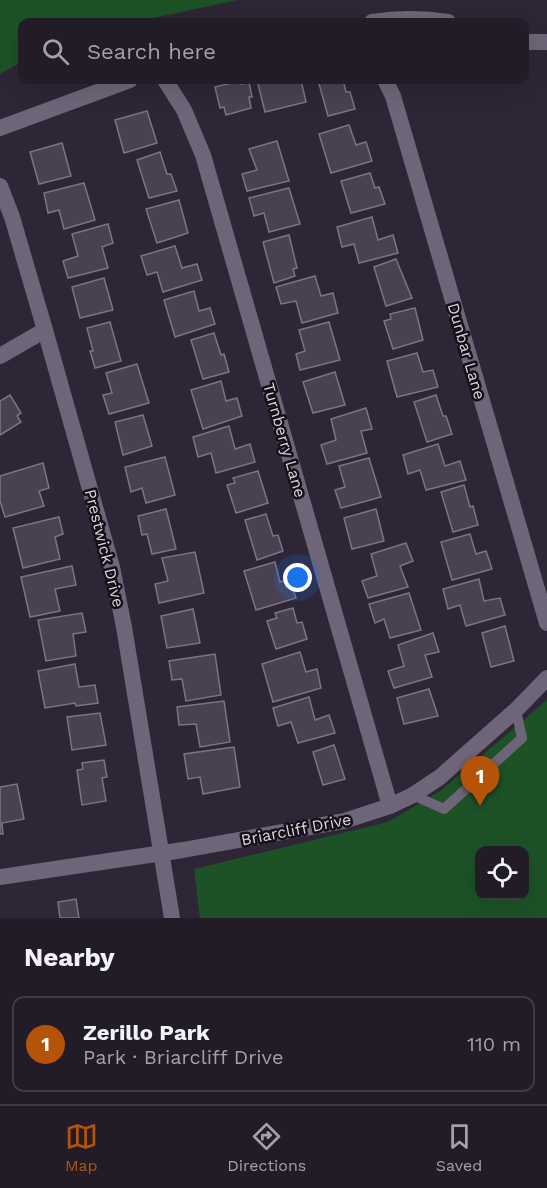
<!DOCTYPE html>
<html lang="en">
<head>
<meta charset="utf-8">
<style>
  body { margin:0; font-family:"Work Sans",sans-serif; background:#2a2530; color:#f1f3f6 }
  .controls { position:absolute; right:18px; bottom:18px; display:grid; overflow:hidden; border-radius:12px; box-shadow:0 6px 24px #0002 }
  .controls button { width:54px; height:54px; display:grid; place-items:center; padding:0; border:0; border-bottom:2px solid #3f3a45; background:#221c28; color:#f1f3f6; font:30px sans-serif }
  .you { position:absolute; left:298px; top:578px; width:21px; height:21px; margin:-15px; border:4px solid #fff; border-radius:50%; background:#1a73e8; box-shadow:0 0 0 9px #1a73e833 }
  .badge { display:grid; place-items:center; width:39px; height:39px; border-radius:50%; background:#b45309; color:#fff; font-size:20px; font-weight:700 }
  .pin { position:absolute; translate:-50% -50px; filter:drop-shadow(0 2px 3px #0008) }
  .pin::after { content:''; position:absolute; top:32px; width:21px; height:18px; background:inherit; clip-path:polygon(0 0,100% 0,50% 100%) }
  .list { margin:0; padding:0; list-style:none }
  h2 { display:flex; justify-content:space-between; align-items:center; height:78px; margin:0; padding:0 24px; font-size:26px }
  h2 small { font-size:20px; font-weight:400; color:#a2a1a8 }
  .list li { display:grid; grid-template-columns:39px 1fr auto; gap:18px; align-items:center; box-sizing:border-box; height:96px; margin:0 12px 12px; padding:0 12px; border:2px solid #3f3a45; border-radius:12px }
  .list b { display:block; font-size:22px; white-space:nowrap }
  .list p { margin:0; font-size:20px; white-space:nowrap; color:#a2a1a8 }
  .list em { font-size:20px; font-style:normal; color:#a2a1a8 }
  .icon { flex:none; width:33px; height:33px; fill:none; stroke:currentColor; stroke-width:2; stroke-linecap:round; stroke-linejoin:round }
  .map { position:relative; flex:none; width:547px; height:918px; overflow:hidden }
  .search { position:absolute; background:#221c28; box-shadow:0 6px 24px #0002; left:18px; right:18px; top:18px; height:66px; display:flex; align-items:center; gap:15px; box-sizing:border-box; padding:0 21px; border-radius:12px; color:#a2a1a8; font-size:22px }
  .sheet { height:186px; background:#221c28 }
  nav { display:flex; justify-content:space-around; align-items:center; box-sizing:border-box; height:84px; border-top:2px solid #3f3a45; background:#221c28; font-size:16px; color:#a2a1a8 }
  nav a { display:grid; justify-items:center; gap:3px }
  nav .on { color:#b45309 }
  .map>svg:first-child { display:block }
  .green { fill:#1d5227; fill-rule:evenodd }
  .building { fill:#494052; stroke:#7d7386; stroke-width:1.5 }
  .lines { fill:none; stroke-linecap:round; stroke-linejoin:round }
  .service { stroke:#6f6578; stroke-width:10 }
  .minor { stroke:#6f6578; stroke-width:16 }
  .labels { text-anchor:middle; stroke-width:5; stroke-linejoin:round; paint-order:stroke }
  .street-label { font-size:16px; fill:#dad5e0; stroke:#141018 }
</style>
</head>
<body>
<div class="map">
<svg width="547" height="918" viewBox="0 0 547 918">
  <rect width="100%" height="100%" fill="#2e2536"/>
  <g class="green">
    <polygon points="0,0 238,0 135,22 22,22 22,62 0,74"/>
    <path d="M547,700V918H200L194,869L388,822L440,791ZM480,850H524V896H480Z"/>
  </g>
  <g class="building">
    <polygon points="257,80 276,80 277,82 301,80 306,102 265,112"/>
    <polygon points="318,80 343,80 346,92 350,92 355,109 328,116"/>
    <polygon points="240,81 241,84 249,82 252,97 249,97 251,108 226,115 224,107 220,108 215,87"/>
    <polygon points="147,111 157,143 124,153 115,120"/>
    <polygon points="349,125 356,145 366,142 372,161 331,173 319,134"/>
    <polygon points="277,141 289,181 247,191 242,174 257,170 249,149"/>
    <polygon points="62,143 71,176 39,184 30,152"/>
    <polygon points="160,152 167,174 171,174 177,191 149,198 137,160"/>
    <polygon points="370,173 375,188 379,187 385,204 351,213 341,181"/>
    <polygon points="84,183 95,220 64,229 59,210 48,213 44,193"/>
    <polygon points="289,188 300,224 269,232 264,213 254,216 249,198"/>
    <polygon points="179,200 188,233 157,243 146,209"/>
    <polygon points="372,217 378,240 393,235 398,253 359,263 354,244 342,247 337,227"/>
    <polygon points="108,224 113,243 102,247 108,268 68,278 63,261 78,256 72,234"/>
    <polygon points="289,235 297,268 293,269 295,276 274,283 263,242"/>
    <polygon points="175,246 182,268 197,264 202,280 163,292 157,272 147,275 141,256"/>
    <polygon points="396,259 412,298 386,306 374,267"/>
    <polygon points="315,276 321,296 333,293 338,313 302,323 296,301 281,304 276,287"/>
    <polygon points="104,278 113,310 80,318 72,287"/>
    <polygon points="194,291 199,311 210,308 215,324 175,337 164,300"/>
    <polygon points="415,308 423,340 393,349 384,321 391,319 390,314"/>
    <polygon points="110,322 121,361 95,368 90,351 93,351 87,328"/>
    <polygon points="329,322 340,360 300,370 296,354 305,351 299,330"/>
    <polygon points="214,333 221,355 224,354 229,372 203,379 191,340"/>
    <polygon points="417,353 423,372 433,370 438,387 397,397 387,361"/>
    <polygon points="137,364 149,403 109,414 103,395 112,393 106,373"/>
    <polygon points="335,372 345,405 313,413 303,382"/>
    <polygon points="221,381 226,401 237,398 242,416 203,429 191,390"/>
    <polygon points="10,395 21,413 17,416 21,422 0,435 0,401"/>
    <polygon points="436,395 443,416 446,416 452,434 427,442 414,402"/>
    <polygon points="366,408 372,429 361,431 367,453 327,464 321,445 336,440 331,419"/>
    <polygon points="143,415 152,446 123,455 115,422"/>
    <polygon points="229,426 235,449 250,444 255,462 216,473 211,453 198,457 193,437"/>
    <polygon points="438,444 445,466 460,461 466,480 426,490 420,470 408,474 403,455"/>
    <polygon points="165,457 175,495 146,503 142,488 131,492 125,467"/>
    <polygon points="369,458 381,497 341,508 335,490 345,487 339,466"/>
    <polygon points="43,463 49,488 39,491 44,506 5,517 0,501 0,476"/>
    <polygon points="258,471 268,503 236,513 227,485 235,483 233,478"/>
    <polygon points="464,485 470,507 473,506 478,525 453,532 441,492"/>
    <polygon points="166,509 176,549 152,554 147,534 142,535 138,516"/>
    <polygon points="376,509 384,541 352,549 344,518"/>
    <polygon points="266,514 273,536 278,535 283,551 257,560 245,520"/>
    <polygon points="59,517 63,534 55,537 60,559 23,568 13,528"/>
    <polygon points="470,534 476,554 486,551 492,569 452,580 441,542"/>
    <polygon points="406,543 413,561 400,566 408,587 368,598 362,581 377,576 371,554"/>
    <polygon points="195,552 204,593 159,603 155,584 168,581 162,558"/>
    <polygon points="275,562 280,582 290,579 296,598 256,610 244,571"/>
    <polygon points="72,566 76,585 55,589 60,611 30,617 21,577"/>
    <polygon points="479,579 484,601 500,598 505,615 466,626 460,605 448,609 443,589"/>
    <polygon points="409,593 421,630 390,638 384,619 375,623 369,604"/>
    <polygon points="293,608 297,623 302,622 307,639 276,649 267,621 277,618 275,613"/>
    <polygon points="193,609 200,643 167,648 161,616"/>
    <polygon points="82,613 86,632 73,634 76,656 46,661 38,620"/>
    <polygon points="505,626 514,661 491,667 482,633"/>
    <polygon points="433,633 439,652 425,655 432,677 394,688 388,671 404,666 398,645"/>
    <polygon points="300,652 306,672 317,669 321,688 273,702 262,664"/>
    <polygon points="215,654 221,695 186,701 182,679 172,680 169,661"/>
    <polygon points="75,664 79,687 95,685 98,703 76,706 75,703 45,708 38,671"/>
    <polygon points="429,689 438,716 404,724 397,698"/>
    <polygon points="309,697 315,720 329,715 335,733 298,743 291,722 278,726 273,708"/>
    <polygon points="224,701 230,742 200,747 196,724 179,725 177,707"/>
    <polygon points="100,713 106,745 72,750 67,717"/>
    <polygon points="334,745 345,779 323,785 313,752"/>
    <polygon points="234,747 240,787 203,794 200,777 188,779 184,754"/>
    <polygon points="104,760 107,777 102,778 106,801 82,805 77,770 83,769 82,763"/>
    <polygon points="17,784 24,819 2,823 3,834 0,834 0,787"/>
    <polygon points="76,899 79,918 60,918 58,902"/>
  </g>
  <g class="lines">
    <polyline class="service" points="413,795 444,809 522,738 516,710"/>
    <g class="minor">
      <path d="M372,22C398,18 422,18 448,22"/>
      <polyline points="524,42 547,42"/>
      <polyline points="165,80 184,110 203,155 390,806"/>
      <polyline points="385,80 393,96 547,623"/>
      <polyline points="0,128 130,80"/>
      <polyline points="0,186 12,217 45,330 112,567 124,627 172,918"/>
      <polyline points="0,356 45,330"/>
      <polyline points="0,877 183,850 344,821 390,806 413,795 440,777 516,710 547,678"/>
    </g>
  </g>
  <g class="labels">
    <g class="street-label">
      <text transform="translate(467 351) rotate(74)" y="6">Dunbar Lane</text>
      <text transform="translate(285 440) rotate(74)" y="6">Turnberry Lane</text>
      <text transform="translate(105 548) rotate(76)" y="6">Prestwick Drive</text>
      <text transform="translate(296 829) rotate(-11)" y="6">Briarcliff Drive</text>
    </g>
  </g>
</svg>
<div class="controls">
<button><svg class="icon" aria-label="locate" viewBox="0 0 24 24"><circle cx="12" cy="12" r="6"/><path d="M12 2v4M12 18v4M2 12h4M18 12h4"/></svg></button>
</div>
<div class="you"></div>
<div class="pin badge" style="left:480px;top:806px">1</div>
<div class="search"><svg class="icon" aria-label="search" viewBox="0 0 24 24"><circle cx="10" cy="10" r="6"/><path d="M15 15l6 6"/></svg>Search here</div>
</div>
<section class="sheet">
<h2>Nearby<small></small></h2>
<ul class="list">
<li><span class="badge">1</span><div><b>Zerillo Park</b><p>Park · Briarcliff Drive</p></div><em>110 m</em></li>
</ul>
</section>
<nav>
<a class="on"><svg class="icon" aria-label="map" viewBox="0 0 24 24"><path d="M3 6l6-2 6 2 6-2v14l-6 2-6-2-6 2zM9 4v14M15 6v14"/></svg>Map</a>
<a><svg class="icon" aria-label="directions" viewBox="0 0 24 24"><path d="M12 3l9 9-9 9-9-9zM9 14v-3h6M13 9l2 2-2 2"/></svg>Directions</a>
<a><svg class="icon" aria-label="saved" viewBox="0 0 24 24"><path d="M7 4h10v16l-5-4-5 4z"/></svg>Saved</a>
</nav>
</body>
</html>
